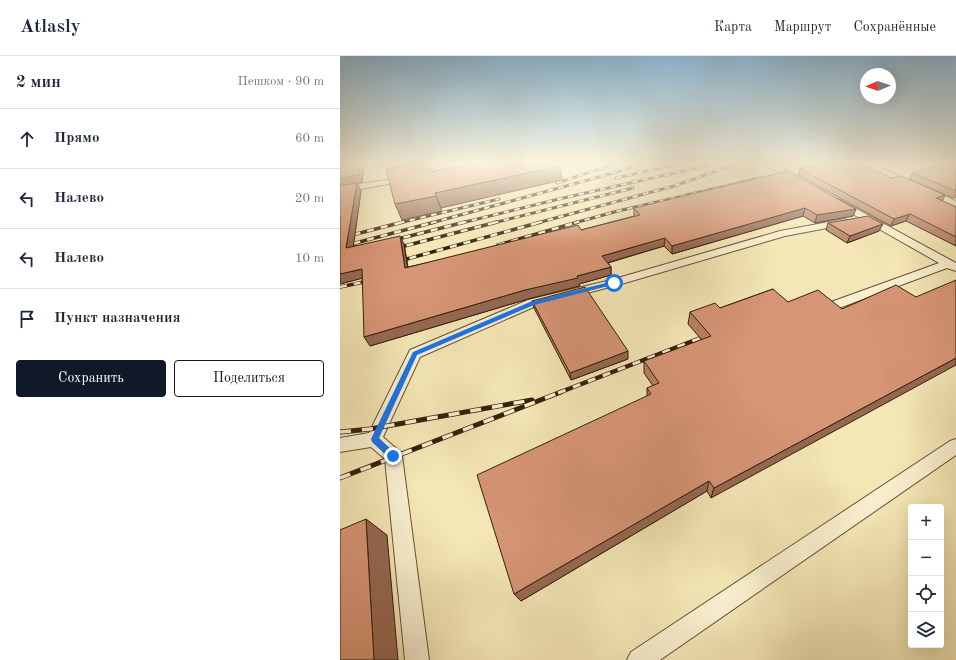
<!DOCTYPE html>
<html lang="ru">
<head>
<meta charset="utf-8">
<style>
  body { margin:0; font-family:"Old Standard TT",serif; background:#f6f6f7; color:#1f2937 }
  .controls { position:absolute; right:12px; bottom:12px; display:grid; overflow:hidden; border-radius:4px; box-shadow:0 4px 16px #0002 }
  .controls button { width:36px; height:36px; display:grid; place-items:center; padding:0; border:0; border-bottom:1px solid #e0e1e3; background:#fff; color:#1f2937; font:20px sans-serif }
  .compass { position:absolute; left:520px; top:12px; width:36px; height:36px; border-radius:50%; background:#fff; box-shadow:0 4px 16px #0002; rotate:268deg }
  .stop { position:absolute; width:12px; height:12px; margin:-9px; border:3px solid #1a73e8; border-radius:50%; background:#fff }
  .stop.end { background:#1a73e8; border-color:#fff; box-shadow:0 1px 4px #0008 }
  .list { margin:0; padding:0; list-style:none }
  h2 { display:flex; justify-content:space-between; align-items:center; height:52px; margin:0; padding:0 16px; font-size:17px }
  h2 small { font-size:13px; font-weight:400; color:#747a83 }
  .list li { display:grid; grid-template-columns:26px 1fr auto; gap:12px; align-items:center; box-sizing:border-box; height:60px; padding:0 16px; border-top:1px solid #e0e1e3 }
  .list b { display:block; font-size:15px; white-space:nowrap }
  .list em { font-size:13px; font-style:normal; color:#747a83 }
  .actions { display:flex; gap:8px; padding:12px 16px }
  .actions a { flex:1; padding:9px 0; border:1px solid #111827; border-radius:4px; text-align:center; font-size:14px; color:#111827 }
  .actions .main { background:#111827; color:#fff }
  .icon { flex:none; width:22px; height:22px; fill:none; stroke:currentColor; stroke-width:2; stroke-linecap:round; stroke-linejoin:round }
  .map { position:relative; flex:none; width:616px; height:604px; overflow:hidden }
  header { display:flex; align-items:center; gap:24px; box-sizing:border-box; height:56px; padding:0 20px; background:#fff; border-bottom:1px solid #e0e1e3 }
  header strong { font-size:19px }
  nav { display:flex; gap:22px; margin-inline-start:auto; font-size:14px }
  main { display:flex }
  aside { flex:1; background:#fff }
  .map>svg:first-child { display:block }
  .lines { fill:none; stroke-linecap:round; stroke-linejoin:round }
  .lane-casing { stroke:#655236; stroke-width:2 }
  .lane { fill:#f8efcf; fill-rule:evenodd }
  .rail-far3-casing { stroke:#35200b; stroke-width:3 }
  .rail-far2-casing { stroke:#35200b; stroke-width:3.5 }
  .rail-far1-casing { stroke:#35200b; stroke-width:4.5 }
  .rail-casing { stroke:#35200b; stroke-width:5 }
  .rail-far3 { stroke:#f8efcf; stroke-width:2; stroke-dasharray:5.5; stroke-linecap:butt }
  .rail-far2 { stroke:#f8efcf; stroke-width:2.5; stroke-dasharray:7; stroke-linecap:butt }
  .rail-far1 { stroke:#f8efcf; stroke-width:3; stroke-dasharray:8; stroke-linecap:butt }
  .rail { stroke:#f8efcf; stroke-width:3.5; stroke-dasharray:11; stroke-linecap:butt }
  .wall { fill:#b88065; stroke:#35200b }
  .shaded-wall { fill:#966852; stroke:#35200b }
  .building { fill:#d69575; stroke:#35200b }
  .route { fill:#1a73e8 }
</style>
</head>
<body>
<header>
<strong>Atlasly</strong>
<nav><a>Карта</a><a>Маршрут</a><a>Сохранённые</a></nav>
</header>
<main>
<aside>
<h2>2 мин<small>Пешком · 90 m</small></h2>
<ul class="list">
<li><svg class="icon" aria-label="ahead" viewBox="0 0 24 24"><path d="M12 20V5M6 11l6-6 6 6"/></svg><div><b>Прямо</b></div><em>60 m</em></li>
<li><svg class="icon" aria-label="left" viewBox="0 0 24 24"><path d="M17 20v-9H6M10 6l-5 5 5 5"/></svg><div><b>Налево</b></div><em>20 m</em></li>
<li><svg class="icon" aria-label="left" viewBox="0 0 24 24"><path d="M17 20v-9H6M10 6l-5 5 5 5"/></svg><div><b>Налево</b></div><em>10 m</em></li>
<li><svg class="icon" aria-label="arrive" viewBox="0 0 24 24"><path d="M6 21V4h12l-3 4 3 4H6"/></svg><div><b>Пункт назначения</b></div></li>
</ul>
<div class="actions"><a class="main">Сохранить</a><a>Поделиться</a></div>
</aside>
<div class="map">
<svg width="616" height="604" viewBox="0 0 616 604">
  <rect width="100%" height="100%" fill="#f4e6b5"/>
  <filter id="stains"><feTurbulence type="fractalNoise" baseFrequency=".005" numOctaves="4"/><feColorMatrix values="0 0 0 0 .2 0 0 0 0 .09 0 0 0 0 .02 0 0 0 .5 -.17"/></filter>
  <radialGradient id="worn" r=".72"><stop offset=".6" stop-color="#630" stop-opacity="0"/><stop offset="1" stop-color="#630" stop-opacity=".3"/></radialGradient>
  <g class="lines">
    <g class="lane-casing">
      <g id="lane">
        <polygon points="118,107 131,107 130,109 59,126 0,137 0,131 59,122"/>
        <polygon points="423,107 433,107 464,125 463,127 457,127"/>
        <polygon points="519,107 529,107 616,145 616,151"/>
        <polygon points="498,143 616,207 616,215 607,212 499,252 491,252 489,249 491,246 599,207 495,148 494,146"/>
        <polygon points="505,163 510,166 508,168 445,180 278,229 196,250 80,301 43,381 59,395 62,400 89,604 65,604 45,403 31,391 0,396 0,382 29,377 70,294 188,244 271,224 440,175"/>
        <polygon points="616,383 616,399 320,604 287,604 291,596 610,385"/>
      </g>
    </g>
    <use href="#lane" class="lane"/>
    <g class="rail-far3-casing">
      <g id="rail-far3">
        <polyline points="276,122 343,107"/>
        <polyline points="217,127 277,107"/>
        <polyline points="59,167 159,143"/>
        <polyline points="91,167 277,116 303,107"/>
        <polyline points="121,167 219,143 379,107"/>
        <polyline points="153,167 293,132"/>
        <polyline points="197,167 334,130 399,107"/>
        <polyline points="234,167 278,155 420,122"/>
      </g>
    </g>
    <g class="rail-far2-casing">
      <g id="rail-far2">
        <polyline points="0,182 63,166"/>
        <polyline points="50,185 125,166"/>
        <polyline points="158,189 238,166"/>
        <polyline points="0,191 95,166"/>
        <polyline points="53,193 157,166"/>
        <polyline points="56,206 201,166"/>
        <polyline points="0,231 33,224"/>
      </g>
    </g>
    <g class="rail-far1-casing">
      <polyline id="rail-far1" points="218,337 371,278"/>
    </g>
    <g class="rail-casing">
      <g id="rail">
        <polyline points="0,376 30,373 192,344"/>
        <polyline points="0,422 221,336"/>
      </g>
    </g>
    <use href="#rail-far3" class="rail-far3"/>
    <use href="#rail-far2" class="rail-far2"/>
    <use href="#rail-far1" class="rail-far1"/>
    <use href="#rail" class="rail"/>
  </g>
  <g class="wall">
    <polygon points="0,107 23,107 24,110 22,126 14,128 21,135 13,190 64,188 68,211 241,174 294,160 294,152 516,153 513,160 475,167 463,160 332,198 324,190 268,207 271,211 271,219 239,228 240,230 188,243 30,290 22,222 0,228"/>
    <polygon points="616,107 616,141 613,142 569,123 572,117"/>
    <polygon points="460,113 602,145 616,151 616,190 566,165 551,170 458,119"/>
    <polygon points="488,167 539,175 507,187 486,174"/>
    <polygon points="433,233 371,442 367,435 181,545 307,340 307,332 313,330 304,317 304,305 362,284 348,268 350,256 380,252"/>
    <polygon points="192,245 288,303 231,324 194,252"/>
  </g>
  <g class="shaded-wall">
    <polygon points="20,107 23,107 24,110 22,126 0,131 0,123"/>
    <polygon points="220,110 222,124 101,152 95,137"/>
    <polygon points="17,127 21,135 12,200 6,192"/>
    <polygon points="605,139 602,146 596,142"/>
    <polygon points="96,140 102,155 62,164 55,148"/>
    <polygon points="465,152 463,160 332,198 332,190"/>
    <polygon points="516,153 513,160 475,167 477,159"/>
    <polygon points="570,158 566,165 551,170 554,163"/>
    <polygon points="543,168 539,175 507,187 510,180"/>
    <polygon points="60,180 64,188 69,220 65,212"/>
    <polygon points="325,182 324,190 263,208 262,200"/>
    <polygon points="271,211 271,219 239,228 240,230 188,243 30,290 24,281 185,234"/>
    <polygon points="22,213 27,221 0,228 0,218"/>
    <polygon points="288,295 288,303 231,324 230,317"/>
    <polygon points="616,302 616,309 371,442 374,432"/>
    <polygon points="369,425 367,435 181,545 174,538"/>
    <polygon points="26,463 47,479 58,604 34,604"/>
  </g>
  <g class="building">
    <polygon points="0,107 20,107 18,119 0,123"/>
    <polygon points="46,107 80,107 48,114"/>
    <polygon points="80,107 87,107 91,116 136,107 219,107 220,110 95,137 96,140 55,148 46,114"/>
    <polygon points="484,107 519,107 552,122 561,120 605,139 596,142 616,151 616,181 570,158 554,163 460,113"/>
    <polygon points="606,107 616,107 616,135 572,117"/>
    <polygon points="448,115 516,153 477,159 465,152 332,190 325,182 262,200 271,211 237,220 238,222 185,234 24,281 22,213 0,218 0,130 17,127 6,192 60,180 65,212 238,169 241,174 300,159 294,152"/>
    <polygon points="528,160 543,168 510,180 488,167"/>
    <polygon points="616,224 616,302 374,432 369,425 174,538 137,419 311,338 307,332 319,327 304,305 371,280 350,256 375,247 380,252 433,233 448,246 478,234 502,253 556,229 576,241"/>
    <polygon points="245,231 288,295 230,317 192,245"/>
    <polygon points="26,463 34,604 0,604 0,474"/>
  </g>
  <linearGradient id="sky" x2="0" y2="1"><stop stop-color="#8bb8d5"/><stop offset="0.56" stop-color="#faf4de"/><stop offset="1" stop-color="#faf4de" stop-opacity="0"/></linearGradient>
  <rect width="616" height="191" fill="url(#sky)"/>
  <polygon class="route" points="274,225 277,227 276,228 194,249 77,299 39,382 56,398 56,403 50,403 32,386 31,383 73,296 190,246"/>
  <rect width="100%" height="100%" filter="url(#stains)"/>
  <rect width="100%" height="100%" fill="url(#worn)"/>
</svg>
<div class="controls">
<button>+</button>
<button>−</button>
<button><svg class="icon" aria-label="locate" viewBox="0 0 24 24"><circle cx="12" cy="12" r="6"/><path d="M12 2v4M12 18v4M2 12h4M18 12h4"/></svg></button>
<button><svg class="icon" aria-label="layers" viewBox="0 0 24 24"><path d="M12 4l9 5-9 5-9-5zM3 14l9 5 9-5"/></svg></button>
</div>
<svg class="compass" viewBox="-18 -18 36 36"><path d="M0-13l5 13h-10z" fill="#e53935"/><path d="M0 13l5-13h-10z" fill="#747a83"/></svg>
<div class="stop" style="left:274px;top:227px"></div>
<div class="stop end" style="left:53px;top:400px"></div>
</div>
</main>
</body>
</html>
